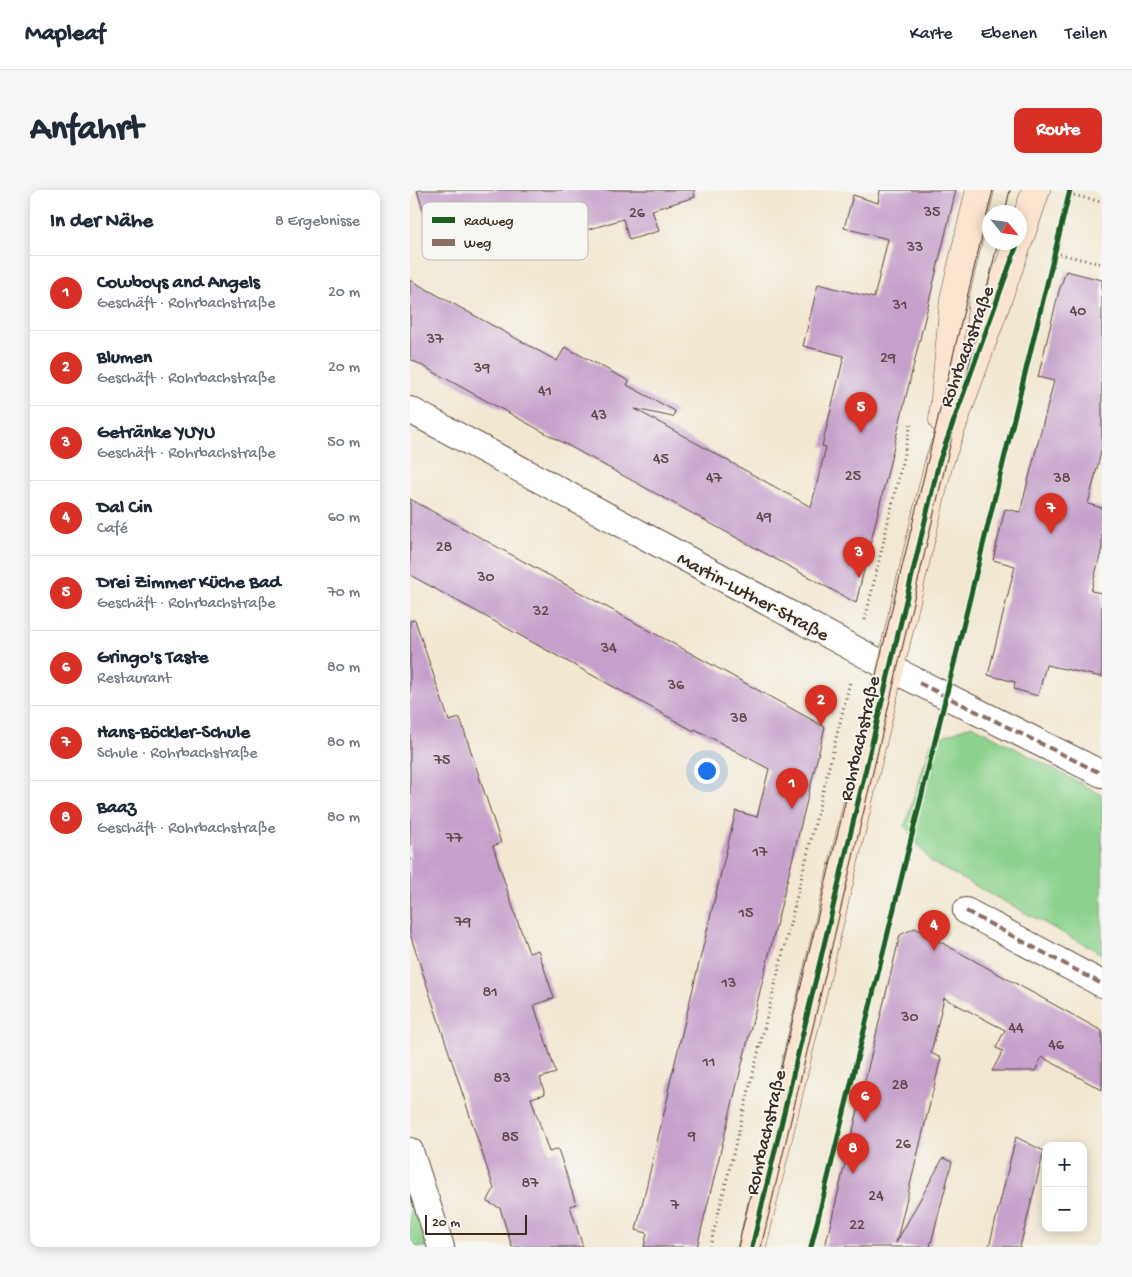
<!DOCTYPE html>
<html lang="de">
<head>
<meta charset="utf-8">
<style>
  body { margin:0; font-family:"Gochi Hand",sans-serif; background:#f6f6f7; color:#1f2937 }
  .controls { position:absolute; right:15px; bottom:15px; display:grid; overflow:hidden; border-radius:10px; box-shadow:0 2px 12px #0003 }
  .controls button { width:45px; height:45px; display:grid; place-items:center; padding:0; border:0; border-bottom:1px solid #e0e1e3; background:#fff; color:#1f2937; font:25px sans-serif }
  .compass { position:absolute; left:572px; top:15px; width:45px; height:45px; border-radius:50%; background:#fff; box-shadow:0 2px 12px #0003; rotate:119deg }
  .scale { position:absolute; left:15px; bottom:12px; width:102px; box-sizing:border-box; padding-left:5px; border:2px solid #3b2a1e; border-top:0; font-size:14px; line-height:18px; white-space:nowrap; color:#3b2a1e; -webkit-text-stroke:4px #f6f6f2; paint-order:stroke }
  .you { position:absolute; left:296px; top:580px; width:18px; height:18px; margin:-12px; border:4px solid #fff; border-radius:50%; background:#1a73e8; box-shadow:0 0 0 8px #1a73e833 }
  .badge { display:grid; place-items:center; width:32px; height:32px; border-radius:50%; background:#d93025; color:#fff; font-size:16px; font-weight:700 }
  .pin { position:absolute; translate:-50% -41px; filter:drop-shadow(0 1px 2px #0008) }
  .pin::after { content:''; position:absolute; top:26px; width:18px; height:15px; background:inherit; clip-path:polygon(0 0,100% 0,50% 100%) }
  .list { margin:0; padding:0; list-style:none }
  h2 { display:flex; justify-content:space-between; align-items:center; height:65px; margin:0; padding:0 20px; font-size:21px }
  h2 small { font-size:16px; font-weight:400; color:#747a83 }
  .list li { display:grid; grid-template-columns:32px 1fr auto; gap:15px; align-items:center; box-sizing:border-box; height:75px; padding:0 20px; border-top:1px solid #e0e1e3 }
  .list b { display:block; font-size:19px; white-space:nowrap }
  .list p { margin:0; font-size:16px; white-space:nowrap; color:#747a83 }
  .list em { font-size:16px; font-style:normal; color:#747a83 }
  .map { position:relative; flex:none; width:692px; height:1057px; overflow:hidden; border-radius:10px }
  header { display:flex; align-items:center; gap:30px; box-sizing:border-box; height:70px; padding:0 25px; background:#fff; border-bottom:1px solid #e0e1e3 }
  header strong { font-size:24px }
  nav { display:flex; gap:28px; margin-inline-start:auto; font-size:18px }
  .intro { display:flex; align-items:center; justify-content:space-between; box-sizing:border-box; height:120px; padding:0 30px }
  h1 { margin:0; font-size:35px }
  .button { padding:12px 22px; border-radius:10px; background:#d93025; color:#fff; font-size:18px; font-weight:700 }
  main { display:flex; gap:30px; padding:0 30px }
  aside { flex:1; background:#fff; border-radius:10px; box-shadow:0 2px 12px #0003 }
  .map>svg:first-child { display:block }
  .green { fill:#8dd38e; stroke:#647e56 }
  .building { fill:#c5a0ca }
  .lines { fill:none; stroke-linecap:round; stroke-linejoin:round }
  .street-casing { stroke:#564639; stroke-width:28 }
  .secondary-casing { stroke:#564639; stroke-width:29 }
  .path { stroke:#564639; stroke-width:3; stroke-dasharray:1 4; stroke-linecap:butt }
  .street { stroke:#fff; stroke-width:26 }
  .secondary { stroke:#fce5d0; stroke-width:28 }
  .tram { stroke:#3b2a1e; stroke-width:1 }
  .quiet { stroke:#8d6e63; stroke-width:4; stroke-dasharray:8 4; stroke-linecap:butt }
  .cycleway-casing { stroke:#f6f6f2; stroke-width:8 }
  .cycleway { stroke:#1b5e20; stroke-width:5 }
  .labels { text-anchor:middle; stroke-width:4; stroke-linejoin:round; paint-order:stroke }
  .number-label { font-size:16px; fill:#5e4849 }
  .street-label { font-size:19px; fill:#3b2a1e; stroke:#f6f6f2 }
  .key { fill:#f6f6f2; stroke:#beb9b2; stroke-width:1 }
  .key-label { font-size:14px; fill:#3b2a1e }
</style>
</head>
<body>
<header>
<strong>Mapleaf</strong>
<nav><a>Karte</a><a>Ebenen</a><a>Teilen</a></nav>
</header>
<div class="intro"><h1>Anfahrt</h1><a class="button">Route</a></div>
<main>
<aside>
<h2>In der Nähe<small>8 Ergebnisse</small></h2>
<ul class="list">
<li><span class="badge">1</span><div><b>Cowboys and Angels</b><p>Geschäft · Rohrbachstraße</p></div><em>20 m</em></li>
<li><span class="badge">2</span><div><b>Blumen</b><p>Geschäft · Rohrbachstraße</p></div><em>20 m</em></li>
<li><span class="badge">3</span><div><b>Getränke YUYU</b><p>Geschäft · Rohrbachstraße</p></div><em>50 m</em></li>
<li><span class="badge">4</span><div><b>Dal Cin</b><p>Café</p></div><em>60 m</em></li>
<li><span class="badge">5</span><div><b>Drei Zimmer Küche Bad</b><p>Geschäft · Rohrbachstraße</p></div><em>70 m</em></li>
<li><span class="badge">6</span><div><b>Gringo's Taste</b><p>Restaurant</p></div><em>80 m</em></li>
<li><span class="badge">7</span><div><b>Hans-Böckler-Schule</b><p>Schule · Rohrbachstraße</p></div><em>80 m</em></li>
<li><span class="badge">8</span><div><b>Baaz</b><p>Geschäft · Rohrbachstraße</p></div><em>80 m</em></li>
</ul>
</aside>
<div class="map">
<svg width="692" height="1057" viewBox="0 0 692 1057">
  <rect width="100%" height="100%" fill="#f6f6f2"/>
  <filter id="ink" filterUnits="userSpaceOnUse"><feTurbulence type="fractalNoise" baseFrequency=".02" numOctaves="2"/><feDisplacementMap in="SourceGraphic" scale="10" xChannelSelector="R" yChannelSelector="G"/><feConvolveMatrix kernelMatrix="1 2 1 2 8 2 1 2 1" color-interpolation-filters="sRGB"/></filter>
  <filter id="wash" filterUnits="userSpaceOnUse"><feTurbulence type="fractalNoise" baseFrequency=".0096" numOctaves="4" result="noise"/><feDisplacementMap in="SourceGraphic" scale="20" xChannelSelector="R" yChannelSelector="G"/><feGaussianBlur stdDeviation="1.12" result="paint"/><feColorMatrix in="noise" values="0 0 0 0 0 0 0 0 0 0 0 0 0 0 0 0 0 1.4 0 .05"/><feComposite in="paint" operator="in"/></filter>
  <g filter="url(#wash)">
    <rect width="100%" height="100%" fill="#f2e7d1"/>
    <g class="green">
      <polygon points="562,535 692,605 692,764 521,672 495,636 522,551"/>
      <polygon points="0,1005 17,1057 0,1057"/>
    </g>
    <g id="blocks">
      <g class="building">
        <polygon points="7,0 284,0 285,7 242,20 249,41 219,50 213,29 147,49 141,31 127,35 122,18 70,32 71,34 55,39 55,42 36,48 21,47"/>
        <polygon points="470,0 546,0 446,413 0,169 0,90 147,171 155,157 219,191 217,195 265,221 263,227 225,219 401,317 416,257 412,256 434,166 393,156 408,94 464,108 478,49 434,38 443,5 468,13"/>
        <polygon points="656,81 692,90 692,258 678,314 692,318 692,358 681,401 692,403 692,487 636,475 628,506 604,499 605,492 578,485 605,376 583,370 595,319 610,322 644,191 628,187 649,101"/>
        <polygon points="0,309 415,537 287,1057 234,1057 237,1043 226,1040 259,902 258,901 326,621 347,627 359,579 285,539 284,541 0,385"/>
        <polygon points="5,430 39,531 50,528 91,653 83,656 105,724 119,763 128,760 144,808 124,815 146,883 130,888 135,904 121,908 139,962 148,959 166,1014 160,1016 173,1057 102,1057 90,1018 77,1012 84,999 0,744 0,431"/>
        <polygon points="505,738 692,841 692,900 632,867 625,881 582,881 593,861 586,858 595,840 534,808 521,863 531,868 486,1053 533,968 542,972 520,1057 415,1057 490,745"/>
        <polygon points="606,947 634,961 610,1057 579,1057"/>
      </g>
    </g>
  </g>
  <g filter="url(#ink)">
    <use href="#blocks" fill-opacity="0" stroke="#564639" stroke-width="1"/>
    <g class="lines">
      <g class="street-casing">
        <g id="street">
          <polyline points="0,220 480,478 692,584"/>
          <polyline points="556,721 692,794"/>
          <polyline points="0,961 31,1057"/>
        </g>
      </g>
      <g class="secondary-casing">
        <g id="secondary">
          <polyline points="610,47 626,0"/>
          <polyline points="533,230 544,109 570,0"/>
          <polyline points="342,1057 529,272 608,52"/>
        </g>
      </g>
      <g class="path">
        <polyline points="659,4 692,12"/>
        <polyline points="645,63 692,74"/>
        <polyline points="455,430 501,234"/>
        <polyline points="544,476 656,16"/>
        <polyline points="300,1057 440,492"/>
        <polyline points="401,1057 530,536"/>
      </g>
      <use href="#street" class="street"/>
      <use href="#secondary" class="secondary"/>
      <g class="tram">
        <polyline points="595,22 600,0"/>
        <polyline points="328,1057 583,0"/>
        <polyline points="351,1057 588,52"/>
      </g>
      <g class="quiet">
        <polyline points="509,493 692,584"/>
        <polyline points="556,721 692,794"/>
      </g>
      <g class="cycleway-casing">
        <g id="cycleway">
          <polyline points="342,1057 529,272 608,52"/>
          <polyline points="401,1057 660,0"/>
        </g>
      </g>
      <use href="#cycleway" class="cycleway"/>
    </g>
  </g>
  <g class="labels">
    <g class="number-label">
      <text x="522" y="26">35</text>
      <text x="227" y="27">26</text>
      <text x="505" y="61">33</text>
      <text x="490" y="119">31</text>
      <text x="668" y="125">40</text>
      <text x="25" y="153">37</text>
      <text x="478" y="172">29</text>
      <text x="72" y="182">39</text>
      <text x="135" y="205">41</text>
      <text x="189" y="229">43</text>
      <text x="251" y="273">45</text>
      <text x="443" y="290">25</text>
      <text x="304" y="292">47</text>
      <text x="652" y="292">38</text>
      <text x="354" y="331">49</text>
      <text x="34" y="361">28</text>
      <text x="76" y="391">30</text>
      <text x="131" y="425">32</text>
      <text x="199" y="462">34</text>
      <text x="266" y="499">36</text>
      <text x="329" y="532">38</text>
      <text x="32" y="574">75</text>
      <text x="44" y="652">77</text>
      <text x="350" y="666">17</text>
      <text x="336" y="727">15</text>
      <text x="53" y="736">79</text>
      <text x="319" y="797">13</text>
      <text x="80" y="806">81</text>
      <text x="500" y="831">30</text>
      <text x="606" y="842">44</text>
      <text x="646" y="859">46</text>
      <text x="299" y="876">11</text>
      <text x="92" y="892">83</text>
      <text x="490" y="899">28</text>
      <text x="282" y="950">9</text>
      <text x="100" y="951">85</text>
      <text x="493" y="958">26</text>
      <text x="120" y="997">87</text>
      <text x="466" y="1010">24</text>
      <text x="265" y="1019">7</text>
      <text x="447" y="1039">22</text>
    </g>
    <g class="street-label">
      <text transform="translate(555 156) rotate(-70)" y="7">Rohrbachstraße</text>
      <text transform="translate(344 405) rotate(28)" y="7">Martin-Luther-Straße</text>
      <text transform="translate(448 548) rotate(-77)" y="7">Rohrbachstraße</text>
      <text transform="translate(354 942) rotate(-77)" y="7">Rohrbachstraße</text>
    </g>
  </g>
  <rect x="12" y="12" width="166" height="58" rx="8" class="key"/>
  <rect x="22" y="27" width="23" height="6" fill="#1b5e20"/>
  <rect x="22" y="49" width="23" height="7" fill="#8d6e63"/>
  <g class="key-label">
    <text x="54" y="35">Radweg</text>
    <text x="54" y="57">Weg</text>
  </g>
</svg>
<div class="controls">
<button>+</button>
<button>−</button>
</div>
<svg class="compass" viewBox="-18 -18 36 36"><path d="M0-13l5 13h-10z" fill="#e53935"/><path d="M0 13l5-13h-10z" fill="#747a83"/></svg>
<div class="scale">20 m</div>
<div class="you"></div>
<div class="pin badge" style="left:382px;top:619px">1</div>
<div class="pin badge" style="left:411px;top:536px">2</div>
<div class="pin badge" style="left:449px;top:388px">3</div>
<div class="pin badge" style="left:524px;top:761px">4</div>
<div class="pin badge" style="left:451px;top:243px">5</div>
<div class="pin badge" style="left:455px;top:932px">6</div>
<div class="pin badge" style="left:641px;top:344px">7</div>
<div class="pin badge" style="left:443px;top:984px">8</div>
</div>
</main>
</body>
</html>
